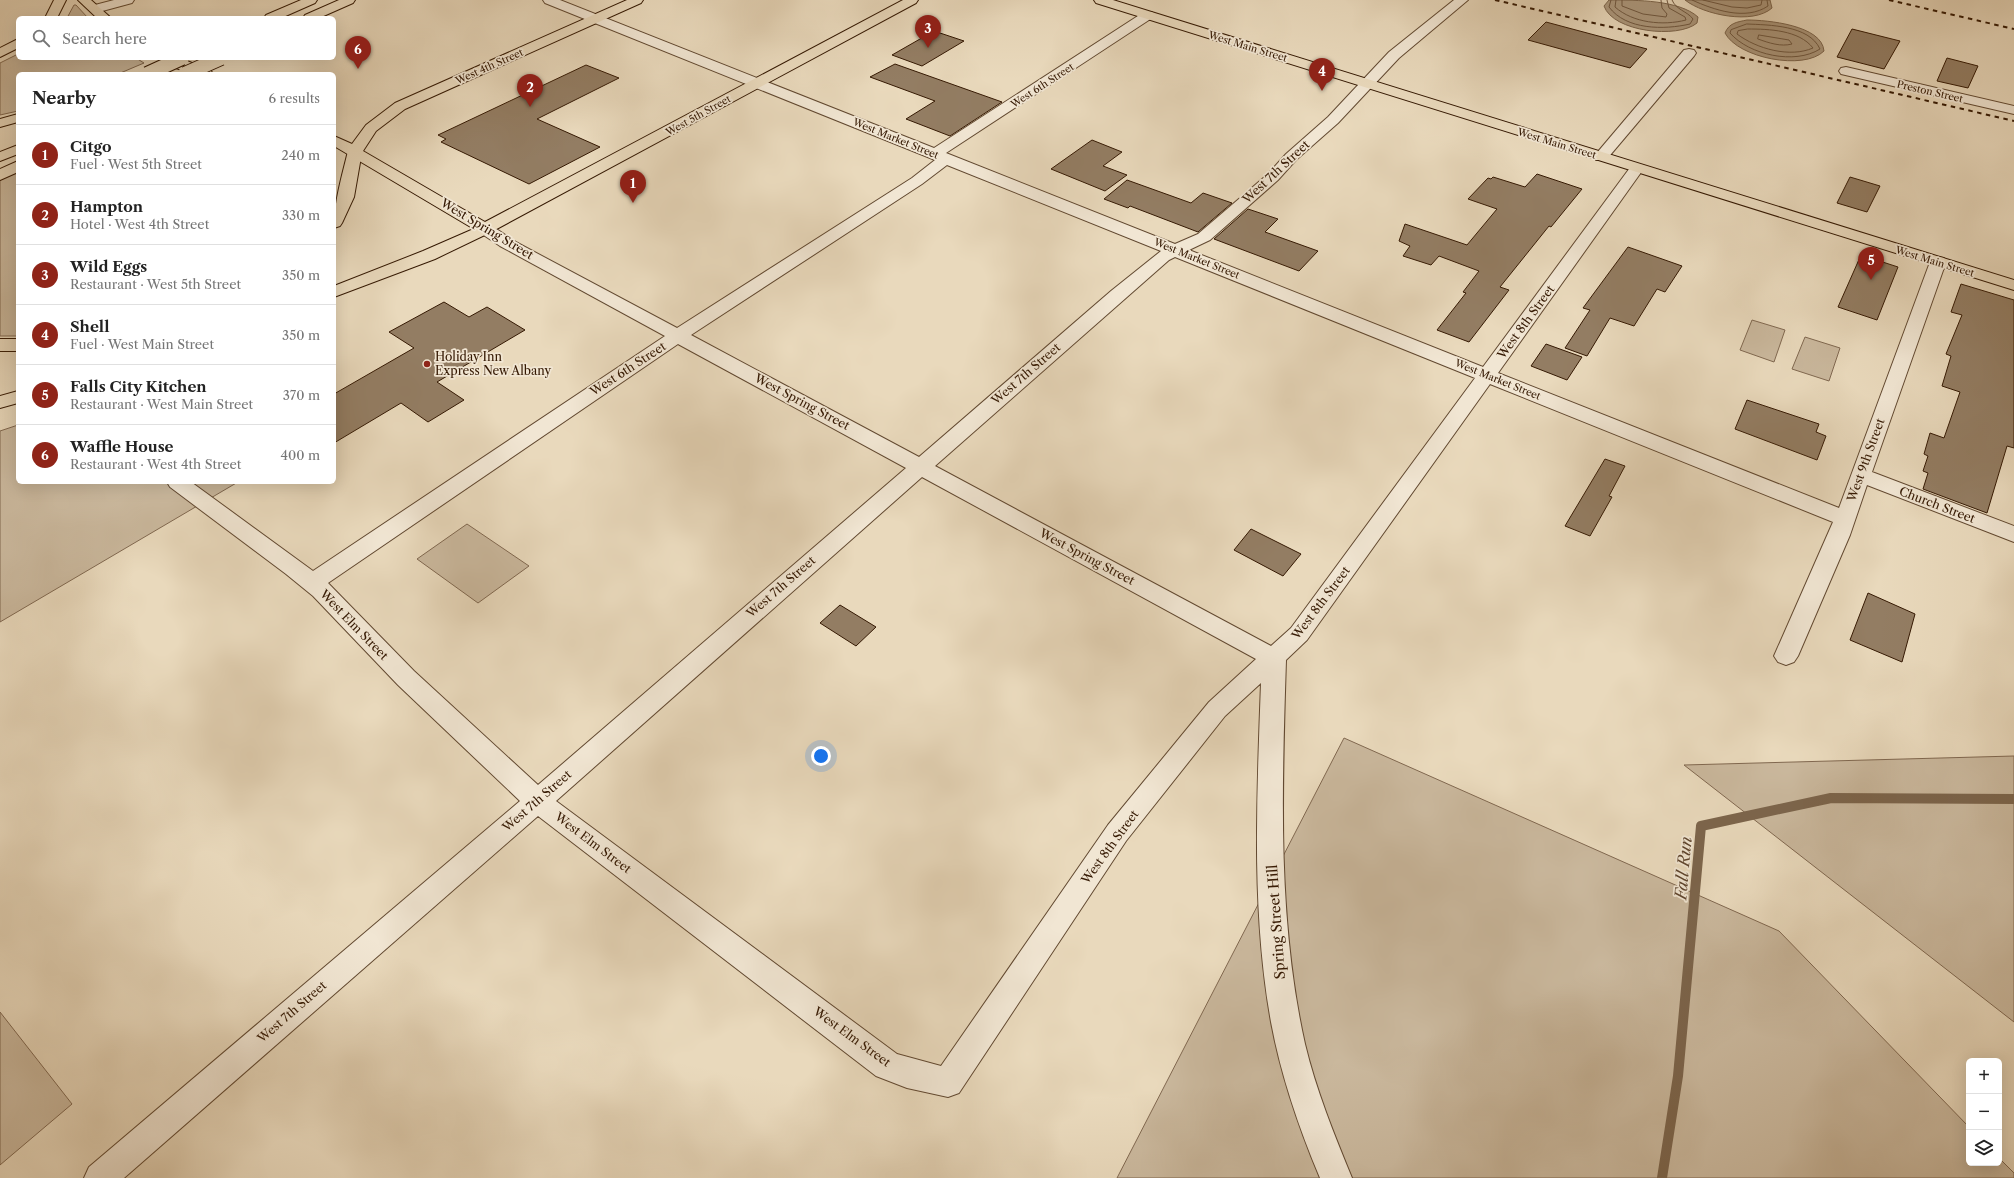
<!DOCTYPE html>
<html lang="en">
<head>
<meta charset="utf-8">
<style>
  body { margin:0; font-family:"Libre Caslon Text",serif; background:#f2f2f2; color:#222 }
  .controls { position:absolute; right:12px; bottom:12px; display:grid; overflow:hidden; border-radius:6px; box-shadow:0 4px 16px #0002 }
  .controls button { width:36px; height:36px; display:grid; place-items:center; padding:0; border:0; border-bottom:1px solid #e0e0e0; background:#fff; color:#222; font:20px sans-serif }
  .you { position:absolute; left:821px; top:756px; width:14px; height:14px; margin:-10px; border:3px solid #fff; border-radius:50%; background:#1a73e8; box-shadow:0 0 0 6px #1a73e833 }
  .badge { display:grid; place-items:center; width:26px; height:26px; border-radius:50%; background:#8f2418; color:#fff; font-size:13px; font-weight:700 }
  .pin { position:absolute; translate:-50% -33px; filter:drop-shadow(0 1px 2px #0008) }
  .pin::after { content:''; position:absolute; top:21px; width:14px; height:12px; background:inherit; clip-path:polygon(0 0,100% 0,50% 100%) }
  .list { margin:0; padding:0; list-style:none }
  h2 { display:flex; justify-content:space-between; align-items:center; height:52px; margin:0; padding:0 16px; font-size:17px }
  h2 small { font-size:13px; font-weight:400; color:#767676 }
  .list li { display:grid; grid-template-columns:26px 1fr auto; gap:12px; align-items:center; box-sizing:border-box; height:60px; padding:0 16px; border-top:1px solid #e0e0e0 }
  .list b { display:block; font-size:15px; white-space:nowrap }
  .list p { margin:0; font-size:13px; white-space:nowrap; color:#767676 }
  .list em { font-size:13px; font-style:normal; color:#767676 }
  .icon { flex:none; width:22px; height:22px; fill:none; stroke:currentColor; stroke-width:2; stroke-linecap:round; stroke-linejoin:round }
  .map { position:relative; flex:none; width:2014px; height:1178px; overflow:hidden }
  .search { position:absolute; background:#fff; box-shadow:0 4px 16px #0002; left:16px; top:16px; width:320px; height:44px; display:flex; align-items:center; gap:10px; box-sizing:border-box; padding:0 14px; border-radius:6px; color:#767676; font-size:15px }
  .panel { position:absolute; background:#fff; box-shadow:0 4px 16px #0002; left:16px; top:72px; width:320px; height:412px; border-radius:6px }
  .map>svg:first-child { display:block }
  .green { fill:#cab89d; stroke:#806850 }
  .water { fill:#ac987d; stroke:#7c654c }
  .lines { fill:none; stroke-linecap:round; stroke-linejoin:round }
  .shore { stroke:#705840; stroke-width:1 }
  .stream { stroke:#7c654c; stroke-width:10 }
  .building { fill:#937d63; stroke:#351903 }
  .minor-casing { stroke:#624931; stroke-width:2 }
  .major-casing { stroke:#351903; stroke-width:2 }
  .highway-casing { stroke:#351903; stroke-width:2 }
  .minor { fill:#f1e6d3; fill-rule:evenodd }
  .major { fill:#e9d9bc; fill-rule:evenodd }
  .highway { fill:#e9d9bc; fill-rule:evenodd }
  .rail { stroke:#351903; stroke-width:2; stroke-dasharray:4.5 4.5; stroke-linecap:butt }
  .highway-bridge-casing { stroke:#351903; stroke-width:16; stroke-linecap:butt }
  .highway-bridge { stroke:#e9d9bc; stroke-width:14 }
  .poi-dot { fill:#8f2418; stroke:#f1e6d3; stroke-width:1.5 }
  .labels { text-anchor:middle; stroke-width:3.5; stroke-linejoin:round; paint-order:stroke }
  .far-street-label { font-size:10px; fill:#351903; stroke:#f1e6d3 }
  .street-label { font-size:12px; fill:#351903; stroke:#f1e6d3 }
  .poi-label { font-size:12px; fill:#351903; stroke:#f1e6d3; text-anchor:start }
  .near-street-label { font-size:14px; fill:#351903; stroke:#f1e6d3 }
  .near-water-label { font-size:16px; font-style:italic; fill:#5f452e; stroke:#f1e6d3 }
</style>
</head>
<body>
<div class="map">
<svg width="2014" height="1178" viewBox="0 0 2014 1178">
  <rect width="100%" height="100%" fill="#e9d9bc"/>
  <filter id="stains"><feTurbulence type="fractalNoise" baseFrequency=".005" numOctaves="4"/><feColorMatrix values="0 0 0 0 .2 0 0 0 0 .09 0 0 0 0 .02 0 0 0 .5 -.17"/></filter>
  <radialGradient id="worn" r=".72"><stop offset=".6" stop-color="#630" stop-opacity="0"/><stop offset="1" stop-color="#630" stop-opacity=".3"/></radialGradient>
  <g class="green">
    <polygon points="74,5 76,5 88,18 67,18"/>
    <polygon points="18,54 18,58 136,58 144,63 118,74 18,74 18,111 0,115 0,63"/>
    <polygon points="18,171 18,336 0,336 0,180"/>
    <polygon points="1752,320 1785,330 1774,362 1740,350"/>
    <polygon points="1805,337 1840,348 1829,381 1792,369"/>
    <polygon points="18,425 18,482 238,482 0,622 0,431"/>
    <polygon points="467,524 529,566 478,603 417,559"/>
    <polygon points="1344,738 1779,931 1969,1127 1969,1163 1999,1163 1999,1158 2014,1173 2014,1178 1117,1178"/>
    <polygon points="2014,756 2014,1022 1684,765"/>
    <polygon points="0,1012 72,1104 0,1165"/>
  </g>
  <g class="water">
    <path d="M1609,0C1637,0 1679,0 1698,17L1697,23C1678,39 1613,32 1604,6Z"/>
    <path d="M1685,0H1770L1772,8C1753,25 1704,15 1685,0Z"/>
    <path d="M1747,20C1767,20 1822,25 1824,51C1804,71 1738,58 1725,33C1729,23 1737,22 1747,20Z"/>
  </g>
  <g class="lines">
    <g class="shore">
      <path d="M1611,0L1609,7C1626,30 1664,30 1690,24L1693,19C1687,11 1676,10 1672,0"/>
      <path d="M1616,0L1615,7C1633,23 1663,26 1686,20L1685,17L1669,8L1667,0"/>
      <polyline points="1622,0 1622,6 1643,14 1666,17 1667,14 1662,8 1661,0"/>
      <path d="M1692,0C1714,10 1746,21 1768,6L1767,0"/>
      <polyline points="1703,0 1732,7 1747,8 1761,5 1762,0"/>
      <path d="M1747,24C1769,25 1809,25 1820,49C1795,65 1749,55 1730,33L1731,30Z"/>
      <path d="M1748,29C1769,29 1799,30 1813,48C1790,58 1757,49 1737,34L1738,31Z"/>
      <path d="M1759,35L1789,40L1792,44C1781,47 1769,43 1758,39Z"/>
    </g>
    <polyline class="stream" points="1662,1178 1678,1076 1701,826 1831,798 2014,799"/>
  </g>
  <g class="building">
    <polygon points="1546,22 1647,49 1630,68 1528,40"/>
    <polygon points="1852,29 1900,41 1884,69 1837,57"/>
    <polygon points="934,31 964,41 922,66 892,55"/>
    <polygon points="1947,58 1978,66 1968,88 1937,81"/>
    <polygon points="895,64 1002,102 950,136 906,119 935,101 870,77"/>
    <polygon points="586,65 619,78 537,119 600,147 529,184 441,142 446,139 438,135"/>
    <polygon points="1092,140 1122,152 1103,166 1127,175 1105,191 1051,169"/>
    <polygon points="1537,174 1582,189 1551,227 1549,226 1500,287 1509,290 1469,342 1437,330 1466,293 1463,292 1479,271 1439,256 1431,265 1403,256 1410,246 1399,241 1405,224 1467,245 1497,209 1468,199 1488,178 1491,179 1493,177 1525,187"/>
    <polygon points="1850,177 1880,186 1867,212 1837,203"/>
    <polygon points="1127,180 1191,203 1203,193 1232,203 1198,232 1130,206 1128,208 1104,199"/>
    <polygon points="1248,209 1278,219 1265,232 1318,251 1299,271 1214,239"/>
    <polygon points="1628,247 1682,266 1665,292 1657,289 1634,326 1610,318 1587,356 1565,348 1590,310 1583,308"/>
    <polygon points="1861,255 1898,267 1877,320 1838,307"/>
    <polygon points="1961,284 2014,300 2014,448 2007,446 1987,513 1923,489 1928,473 1923,471 1928,456 1924,454 1930,433 1944,438 1960,392 1942,386 1951,356 1946,354 1962,315 1951,312"/>
    <polygon points="444,302 469,317 487,307 525,330 437,382 464,400 428,422 401,403 334,443 334,394 414,348 389,332"/>
    <polygon points="1546,344 1582,357 1567,380 1531,366"/>
    <polygon points="1747,400 1819,424 1816,432 1826,436 1817,460 1735,429"/>
    <polygon points="1605,459 1625,466 1609,496 1612,497 1590,536 1565,526"/>
    <polygon points="1251,529 1301,554 1283,576 1234,550"/>
    <polygon points="1868,593 1915,614 1902,662 1850,640"/>
    <polygon points="840,605 876,627 856,646 820,623"/>
  </g>
  <g class="lines">
    <g class="minor-casing">
      <g id="minor">
        <polygon points="114,0 134,0 132,3 95,13 89,9 91,6"/>
        <path d="M543,0H560L934,148L1144,12H1152L1154,15L1152,18L946,153L1175,244L1198,234L1268,174L1286,154L1328,117L1389,52L1454,0H1468L1399,58L1338,123L1296,160L1278,180L1210,240L1189,250L1483,367L1632,165H1642L1645,168L1642,171L1498,373L1839,508L1930,262L1932,258L1938,257L1944,258L1946,262L1872,472L2014,526V542L1867,485L1850,535L1798,656L1794,662L1786,665L1778,662L1774,656L1833,522L1490,384L1307,640L1286,660C1282,787 1277,919 1305,1044C1316,1090 1334,1134 1352,1178H1320C1299,1128 1281,1076 1271,1022C1251,911 1257,795 1261,683L1225,716L1126,841L959,1093L948,1097L907,1088L876,1076L538,816L124,1178H84L89,1167L520,801L398,685L313,596L286,574L170,487L167,482H191L313,571L665,336L500,246L479,232L477,229L479,226C492,223 502,233 512,240L677,328L912,178L935,160L545,3ZM947,165L1161,251L1111,291L919,457L691,335L922,184ZM1175,257L1475,378L1291,628L1271,646L935,466L1169,260ZM678,344L906,468L538,785L414,671L328,583ZM922,477L1256,659L1209,702L1108,825L941,1066L897,1054L556,801Z"/>
        <polygon points="1689,49 1694,50 1696,53 1694,56 1606,160 1596,160 1594,157 1596,154 1684,50"/>
        <polygon points="1846,67 2014,106 2014,114 1841,74 1839,71 1841,68"/>
      </g>
    </g>
    <g class="major-casing">
      <g id="major">
        <polygon points="78,0 91,0 111,18 97,18"/>
        <polygon points="627,0 643,0 641,3 405,109 376,131 363,151 485,222 903,0 918,0 916,3 491,232 485,234 479,232 334,146 334,136 352,144 366,125 395,103"/>
        <polygon points="1094,0 1113,0 2014,280 2014,290 1096,3"/>
        <path d="M163,58H180L211,71L213,74C198,74 173,72 163,58Z"/>
      </g>
    </g>
    <g class="highway-casing">
      <g id="highway">
        <polygon points="54,0 66,0 57,18 45,18"/>
        <polygon points="301,0 317,0 315,3 281,18 264,18 266,15"/>
        <polygon points="339,0 355,0 353,3 319,18 303,18 305,15"/>
        <polygon points="18,39 18,48 0,57 0,48"/>
        <polygon points="18,114 18,122 0,127 0,119"/>
        <polygon points="18,145 18,154 0,161 0,152"/>
        <path d="M355,147L360,148L362,151L354,197L342,223L340,226L334,228C334,202 342,176 348,151L350,148Z"/>
        <polygon points="18,161 18,172 0,180 0,169"/>
        <polygon points="485,224 491,226 493,229 491,232 435,259 334,297 334,286 423,251"/>
        <rect x="0" y="339" width="18" height="12"/>
        <polygon points="18,391 18,403 0,408 0,396"/>
      </g>
    </g>
    <use href="#minor" class="minor"/>
    <use href="#major" class="major"/>
    <use href="#highway" class="highway"/>
    <g class="rail">
      <polyline points="1495,0 2014,121"/>
      <polyline points="1889,0 2014,29"/>
    </g>
    <g class="highway-bridge-casing">
      <g id="highway-bridge">
        <polyline points="147,74 182,58"/>
        <polyline points="185,74 221,58"/>
      </g>
    </g>
    <use href="#highway-bridge" class="highway-bridge"/>
  </g>
  <circle class="poi-dot" cx="427" cy="364" r="4"/>
  <g class="labels">
    <g class="far-street-label">
      <text transform="translate(1248 46) rotate(17)" y="4">West Main Street</text>
      <text transform="translate(489 66) rotate(-24)" y="4">West 4th Street</text>
      <text transform="translate(1042 85) rotate(-33)" y="4">West 6th Street</text>
      <text transform="translate(1930 91) rotate(13)" y="4">Preston Street</text>
      <text transform="translate(698 115) rotate(-29)" y="4">West 5th Street</text>
      <text transform="translate(896 138) rotate(22)" y="4">West Market Street</text>
      <text transform="translate(1557 143) rotate(17)" y="4">West Main Street</text>
      <text transform="translate(1197 258) rotate(22)" y="4">West Market Street</text>
      <text transform="translate(1935 261) rotate(17)" y="4">West Main Street</text>
      <text transform="translate(1498 379) rotate(22)" y="4">West Market Street</text>
    </g>
    <g class="street-label">
      <text transform="translate(1276 172) rotate(-43)" y="4">West 7th Street</text>
      <text transform="translate(487 229) rotate(31)" y="4">West Spring Street</text>
      <text transform="translate(1526 322) rotate(-54)" y="4">West 8th Street</text>
      <text transform="translate(628 369) rotate(-33)" y="4">West 6th Street</text>
      <text transform="translate(1026 374) rotate(-41)" y="4">West 7th Street</text>
      <text transform="translate(802 402) rotate(28)" y="4">West Spring Street</text>
      <text transform="translate(1866 460) rotate(-70)" y="4">West 9th Street</text>
      <text transform="translate(1937 505) rotate(21)" y="4">Church Street</text>
      <text transform="translate(1087 557) rotate(28)" y="4">West Spring Street</text>
      <text transform="translate(781 587) rotate(-41)" y="4">West 7th Street</text>
      <text transform="translate(1321 603) rotate(-53)" y="4">West 8th Street</text>
      <text transform="translate(354 625) rotate(46)" y="4">West Elm Street</text>
      <text transform="translate(537 801) rotate(-41)" y="4">West 7th Street</text>
      <text transform="translate(593 843) rotate(37)" y="4">West Elm Street</text>
      <text transform="translate(1110 847) rotate(-54)" y="4">West 8th Street</text>
      <text transform="translate(292 1012) rotate(-41)" y="4">West 7th Street</text>
      <text transform="translate(852 1037) rotate(36)" y="4">West Elm Street</text>
    </g>
    <g class="poi-label">
      <text x="435" y="361">Holiday Inn<tspan x="435" dy="14">Express New Albany</tspan></text>
    </g>
    <g class="near-street-label">
      <text transform="translate(1276 922) rotate(-94)" y="5">Spring Street Hill</text>
    </g>
    <g class="near-water-label">
      <text transform="translate(1683 868) rotate(-85)" y="6">Fall Run</text>
    </g>
  </g>
  <rect width="100%" height="100%" filter="url(#stains)"/>
  <rect width="100%" height="100%" fill="url(#worn)"/>
</svg>
<div class="controls">
<button>+</button>
<button>−</button>
<button><svg class="icon" aria-label="layers" viewBox="0 0 24 24"><path d="M12 4l9 5-9 5-9-5zM3 14l9 5 9-5"/></svg></button>
</div>
<div class="you"></div>
<div class="pin badge" style="left:633px;top:203px">1</div>
<div class="pin badge" style="left:530px;top:107px">2</div>
<div class="pin badge" style="left:928px;top:48px">3</div>
<div class="pin badge" style="left:1322px;top:91px">4</div>
<div class="pin badge" style="left:1871px;top:280px">5</div>
<div class="pin badge" style="left:358px;top:69px">6</div>
<div class="search"><svg class="icon" aria-label="search" viewBox="0 0 24 24"><circle cx="10" cy="10" r="6"/><path d="M15 15l6 6"/></svg>Search here</div>
<section class="panel">
<h2>Nearby<small>6 results</small></h2>
<ul class="list">
<li><span class="badge">1</span><div><b>Citgo</b><p>Fuel · West 5th Street</p></div><em>240 m</em></li>
<li><span class="badge">2</span><div><b>Hampton</b><p>Hotel · West 4th Street</p></div><em>330 m</em></li>
<li><span class="badge">3</span><div><b>Wild Eggs</b><p>Restaurant · West 5th Street</p></div><em>350 m</em></li>
<li><span class="badge">4</span><div><b>Shell</b><p>Fuel · West Main Street</p></div><em>350 m</em></li>
<li><span class="badge">5</span><div><b>Falls City Kitchen</b><p>Restaurant · West Main Street</p></div><em>370 m</em></li>
<li><span class="badge">6</span><div><b>Waffle House</b><p>Restaurant · West 4th Street</p></div><em>400 m</em></li>
</ul>
</section>
</div>
</body>
</html>
